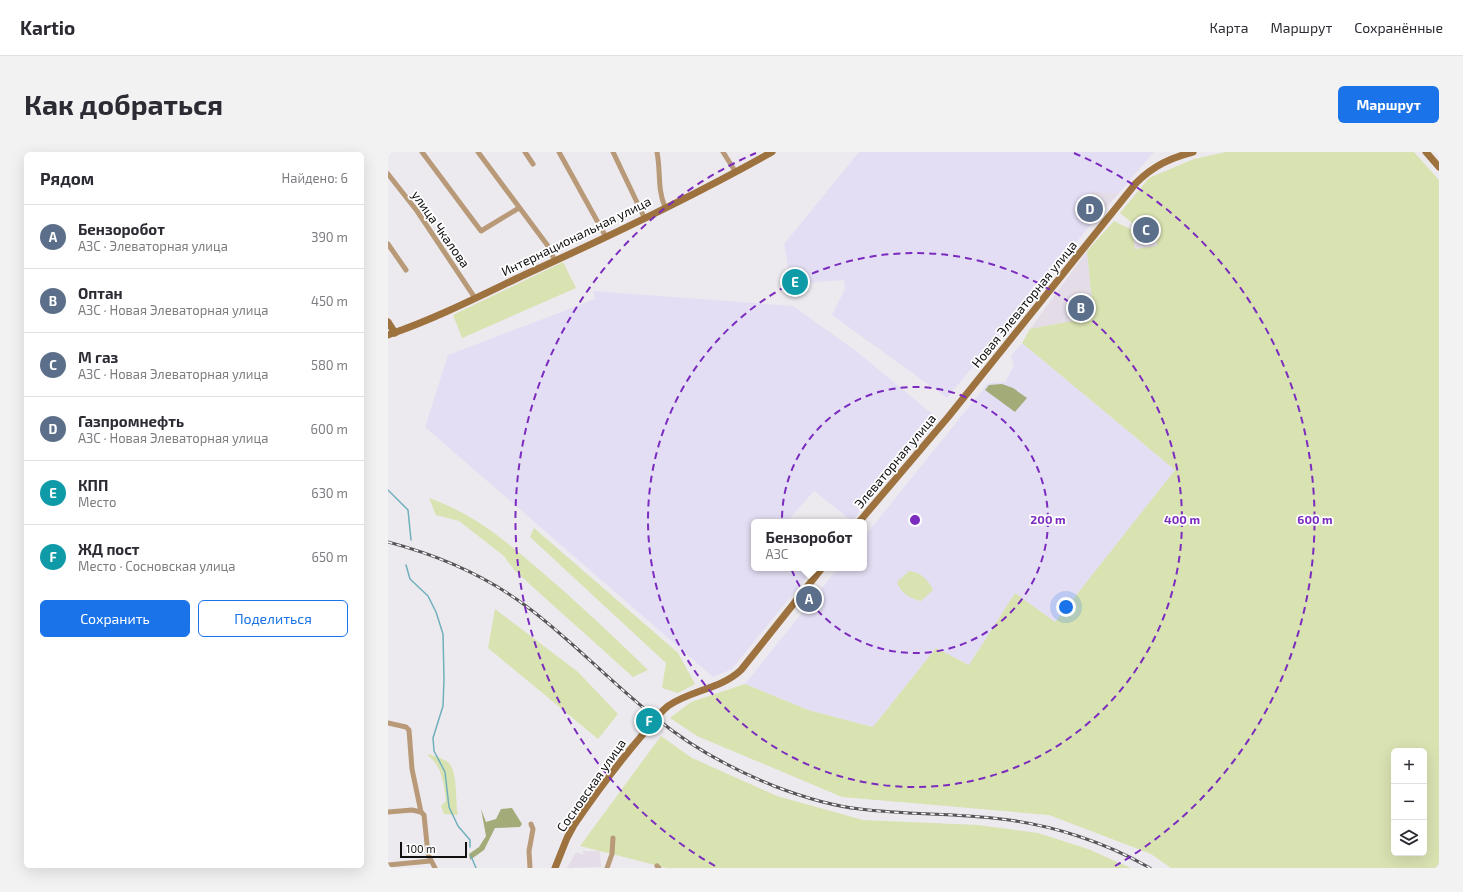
<!DOCTYPE html>
<html lang="ru">
<head>
<meta charset="utf-8">
<style>
  body { margin:0; font-family:"Exo 2",sans-serif; background:#f2f2f3; color:#2b2b33 }
  .controls { position:absolute; right:12px; bottom:12px; display:grid; overflow:hidden; border-radius:6px; box-shadow:0 4px 16px #0002 }
  .controls button { width:36px; height:36px; display:grid; place-items:center; padding:0; border:0; border-bottom:1px solid #e1e1e2; background:#fff; color:#2b2b33; font:20px sans-serif }
  .scale { position:absolute; left:12px; bottom:10px; width:67px; box-sizing:border-box; padding-left:4px; border:2px solid #100f10; border-top:0; font-size:11px; line-height:14px; white-space:nowrap; color:#100f10; -webkit-text-stroke:3px #fff; paint-order:stroke }
  .you { position:absolute; left:678px; top:455px; width:14px; height:14px; margin:-10px; border:3px solid #fff; border-radius:50%; background:#1a73e8; box-shadow:0 0 0 6px #1a73e833 }
  .badge { display:grid; place-items:center; width:26px; height:26px; border-radius:50%; background:#1a73e8; color:#fff; font-size:13px; font-weight:700 }
  .pin { position:absolute; translate:-50% -50%; border:2px solid #fff; box-shadow:0 1px 4px #0006 }
  .popup { position:absolute; left:363px; top:367px; width:116px; height:52px; box-sizing:border-box; display:grid; place-content:center; border-radius:6px; background:#fff; filter:drop-shadow(0 1px 3px #0005); font-size:13px; white-space:nowrap; color:#7c7c81 }
  .popup b { font-size:15px; color:#2b2b33 }
  .popup::after { content:''; position:absolute; left:50%; top:100%; margin-left:-8px; border:8px solid transparent; border-top-color:#fff }
  .list { margin:0; padding:0; list-style:none }
  h2 { display:flex; justify-content:space-between; align-items:center; height:52px; margin:0; padding:0 16px; font-size:17px }
  h2 small { font-size:13px; font-weight:400; color:#7c7c81 }
  .list li { display:grid; grid-template-columns:26px 1fr auto; gap:12px; align-items:center; box-sizing:border-box; height:64px; padding:0 16px; border-top:1px solid #e1e1e2 }
  .list b { display:block; font-size:15px; white-space:nowrap }
  .list p { margin:0; font-size:13px; white-space:nowrap; color:#7c7c81 }
  .list em { font-size:13px; font-style:normal; color:#7c7c81 }
  .actions { display:flex; gap:8px; padding:12px 16px }
  .actions a { flex:1; padding:9px 0; border:1px solid #1a73e8; border-radius:6px; text-align:center; font-size:14px; color:#1a73e8 }
  .actions .main { background:#1a73e8; color:#fff }
  .icon { flex:none; width:22px; height:22px; fill:none; stroke:currentColor; stroke-width:2; stroke-linecap:round; stroke-linejoin:round }
  .map { position:relative; flex:none; width:1051px; height:716px; overflow:hidden; border-radius:6px }
  header { display:flex; align-items:center; gap:24px; box-sizing:border-box; height:56px; padding:0 20px; background:#fff; border-bottom:1px solid #e1e1e2 }
  header strong { font-size:19px }
  nav { display:flex; gap:22px; margin-inline-start:auto; font-size:14px }
  .intro { display:flex; align-items:center; justify-content:space-between; box-sizing:border-box; height:96px; padding:0 24px }
  h1 { margin:0; font-size:28px }
  .button { padding:10px 18px; border-radius:6px; background:#1a73e8; color:#fff; font-size:14px; font-weight:700 }
  main { display:flex; gap:24px; padding:0 24px }
  aside { flex:1; background:#fff; border-radius:6px; box-shadow:0 4px 16px #0002 }
  .map>svg:first-child { display:block }
  .built { fill:#e4dde8 }
  .industrial { fill:#e4def4 }
  .green { fill:#d9e2b1; fill-rule:evenodd }
  .forest { fill:#a3ab79 }
  .lines { fill:none; stroke-linecap:round; stroke-linejoin:round }
  .stream { stroke:#6fb0bc; stroke-width:1.5 }
  .street { stroke:#b89a79; stroke-width:5 }
  .secondary { stroke:#9d723e; stroke-width:7 }
  .rail-casing { stroke:#565557; stroke-width:3 }
  .rail { stroke:#fff; stroke-width:1.5; stroke-dasharray:4.5; stroke-linecap:butt }
  .ring { fill:none; stroke:#7b2cbf; stroke-width:2; stroke-dasharray:7 5 }
  .labels { text-anchor:middle; stroke-width:3.5; stroke-linejoin:round; paint-order:stroke }
  .street-label { font-size:13px; fill:#100f10; stroke:#fff }
  .centre { fill:#7b2cbf; stroke:#fff; stroke-width:2 }
  .ring-label { font-size:12px; text-anchor:middle; font-weight:bold; fill:#7b2cbf; stroke:#fff; stroke-width:3.5; stroke-linejoin:round; paint-order:stroke }
</style>
</head>
<body>
<header>
<strong>Kartio</strong>
<nav><a>Карта</a><a>Маршрут</a><a>Сохранённые</a></nav>
</header>
<div class="intro"><h1>Как добраться</h1><a class="button">Маршрут</a></div>
<main>
<aside>
<h2>Рядом<small>Найдено: 6</small></h2>
<ul class="list">
<li><span class="badge" style="background:#5c6f8a">A</span><div><b>Бензоробот</b><p>АЗС · Элеваторная улица</p></div><em>390 m</em></li>
<li><span class="badge" style="background:#5c6f8a">B</span><div><b>Оптан</b><p>АЗС · Новая Элеваторная улица</p></div><em>450 m</em></li>
<li><span class="badge" style="background:#5c6f8a">C</span><div><b>М газ</b><p>АЗС · Новая Элеваторная улица</p></div><em>580 m</em></li>
<li><span class="badge" style="background:#5c6f8a">D</span><div><b>Газпромнефть</b><p>АЗС · Новая Элеваторная улица</p></div><em>600 m</em></li>
<li><span class="badge" style="background:#0f9aa8">E</span><div><b>КПП</b><p>Место</p></div><em>630 m</em></li>
<li><span class="badge" style="background:#0f9aa8">F</span><div><b>ЖД пост</b><p>Место · Сосновская улица</p></div><em>650 m</em></li>
</ul>
<div class="actions"><a class="main">Сохранить</a><a>Поделиться</a></div>
</aside>
<div class="map">
<svg width="1051" height="716" viewBox="0 0 1051 716">
  <rect width="100%" height="100%" fill="#edeaef"/>
  <g class="built">
    <polygon points="706,39 717,41 731,41 706,69 698,60 688,62 687,54 696,50"/>
    <polygon points="766,70 769,94 747,97 744,78 747,73"/>
    <polygon points="699,99 704,149 689,168 642,177"/>
    <polygon points="195,699 212,699 213,715 179,716 188,700 195,703"/>
  </g>
  <g class="industrial">
    <polygon points="471,0 766,0 731,41 717,41 706,39 696,50 687,54 688,61 698,60 706,69 559,246 444,163 457,137 456,128 403,132 396,92"/>
    <polygon points="205,139 405,154 468,199 548,265 464,369 426,339 402,366 407,370 366,370 366,416 426,416 344,517 325,525 37,275 60,203 207,147"/>
    <polygon points="634,191 787,318 667,471 627,441 581,513 548,496 485,575 420,558 357,532 450,416 476,416 476,385 600,231 617,230 626,214 623,204"/>
  </g>
  <g class="green">
    <path d="M838,0H1026L1051,28V716H783L763,702L661,663L454,645L309,584L282,566L303,550L357,532L420,558L485,575L548,496L581,513L627,441L667,470L787,318L634,191L642,177L689,168L704,149L699,99L726,69L744,78L747,97L769,94L766,71L747,73L732,61L761,26L806,7ZM1006,599H1036V701H1006Z"/>
    <polygon points="175,110 188,136 74,186 65,163"/>
    <path d="M41,346C87,363 111,384 148,415C187,448 224,483 260,518L245,525L126,418L116,404L71,369L48,363Z"/>
    <polygon points="146,376 290,501 307,532 290,541 274,536 278,511 142,385"/>
    <path d="M521,419C533,420 540,428 545,438L533,449C522,447 512,440 509,430Z"/>
    <polygon points="107,457 190,520 230,562 210,587 100,496"/>
    <polygon points="273,584 304,606 389,644 475,668 590,673 650,681 700,697 743,716 279,716 192,694"/>
    <path d="M41,602C46,604 57,607 61,611C70,621 67,649 70,663L56,662L53,654L58,649C56,633 54,613 40,604Z"/>
  </g>
  <g class="forest">
    <polygon points="614,232 625,236 639,246 627,260 597,238 601,233"/>
    <polygon points="124,656 134,672 132,675 107,676 96,698 82,708 81,702 91,695 98,684 93,657 98,670 108,667 113,657"/>
  </g>
  <g class="lines">
    <g class="stream">
      <polyline points="0,338 20,358 23,388"/>
      <polyline points="18,413 22,427 40,444 48,460 55,482 56,527 55,554 45,586 46,599 57,620 61,655 70,674 82,688 82,695"/>
      <polyline points="83,704 88,716"/>
    </g>
    <g class="street">
      <polyline points="34,0 93,79 131,56"/>
      <polyline points="90,0 160,94 167,109"/>
      <polyline points="137,0 145,12"/>
      <polyline points="171,0 218,85"/>
      <polyline points="225,0 256,65"/>
      <path d="M269,0C273,21 269,36 277,55"/>
      <polyline points="335,0 347,19"/>
      <polyline points="0,22 29,59 87,146"/>
      <polyline points="0,92 18,118"/>
      <polyline points="0,571 18,575 21,578 24,617 33,660 36,663 40,702 47,716"/>
      <polyline points="0,660 24,658 33,660"/>
      <polyline points="0,713 42,709"/>
      <polyline points="269,714 271,716"/>
      <polyline points="142,716 141,699 145,677 143,672"/>
      <polyline points="219,716 224,702 225,686"/>
    </g>
    <g class="secondary">
      <polyline points="1038,0 1051,15"/>
      <polyline points="0,170 7,181"/>
      <path d="M0,183C47,167 92,144 136,123C220,85 304,45 384,0"/>
      <path d="M471,370L561,264L748,31C765,14 782,6 805,0"/>
      <path d="M167,716L179,686L186,673C208,641 231,610 256,581C263,572 271,561 280,554C303,538 333,537 353,518L434,416"/>
    </g>
    <g class="rail-casing">
      <path id="rail" d="M0,390C49,403 98,424 138,454C184,488 223,531 268,566C303,595 344,617 386,634C412,644 444,654 472,657C519,663 566,661 613,667C664,673 717,690 762,716"/>
    </g>
    <use href="#rail" class="rail"/>
  </g>
  <g class="ring">
    <circle cx="527" cy="368" r="133"/>
    <circle cx="527" cy="368" r="267"/>
    <path d="M327 714A400 400 0 0 1 368 1M686 1A400 400 0 0 1 727 714"/>
  </g>
  <g class="labels">
    <g class="street-label">
      <text transform="translate(53 77) rotate(55)" y="5">улица Чкалова</text>
      <text transform="translate(188 84) rotate(-26)" y="5">Интернациональная улица</text>
      <text transform="translate(636 152) rotate(-51)" y="5">Новая Элеваторная улица</text>
      <text transform="translate(507 309) rotate(-50)" y="5">Элеваторная улица</text>
      <text transform="translate(203 633) rotate(-55)" y="5">Сосновская улица</text>
    </g>
  </g>
  <circle cx="527" cy="368" r="6" class="centre"/>
  <g class="ring-label">
    <text x="660" y="372">200 m</text>
    <text x="794" y="372">400 m</text>
    <text x="927" y="372">600 m</text>
  </g>
</svg>
<div class="controls">
<button>+</button>
<button>−</button>
<button><svg class="icon" aria-label="layers" viewBox="0 0 24 24"><path d="M12 4l9 5-9 5-9-5zM3 14l9 5 9-5"/></svg></button>
</div>
<div class="scale">100 m</div>
<div class="you"></div>
<div class="pin badge" style="left:421px;top:447px;background:#5c6f8a">A</div>
<div class="popup"><b>Бензоробот</b>АЗС</div>
<div class="pin badge" style="left:693px;top:156px;background:#5c6f8a">B</div>
<div class="pin badge" style="left:758px;top:78px;background:#5c6f8a">C</div>
<div class="pin badge" style="left:702px;top:57px;background:#5c6f8a">D</div>
<div class="pin badge" style="left:407px;top:130px;background:#0f9aa8">E</div>
<div class="pin badge" style="left:261px;top:569px;background:#0f9aa8">F</div>
</div>
</main>
</body>
</html>
